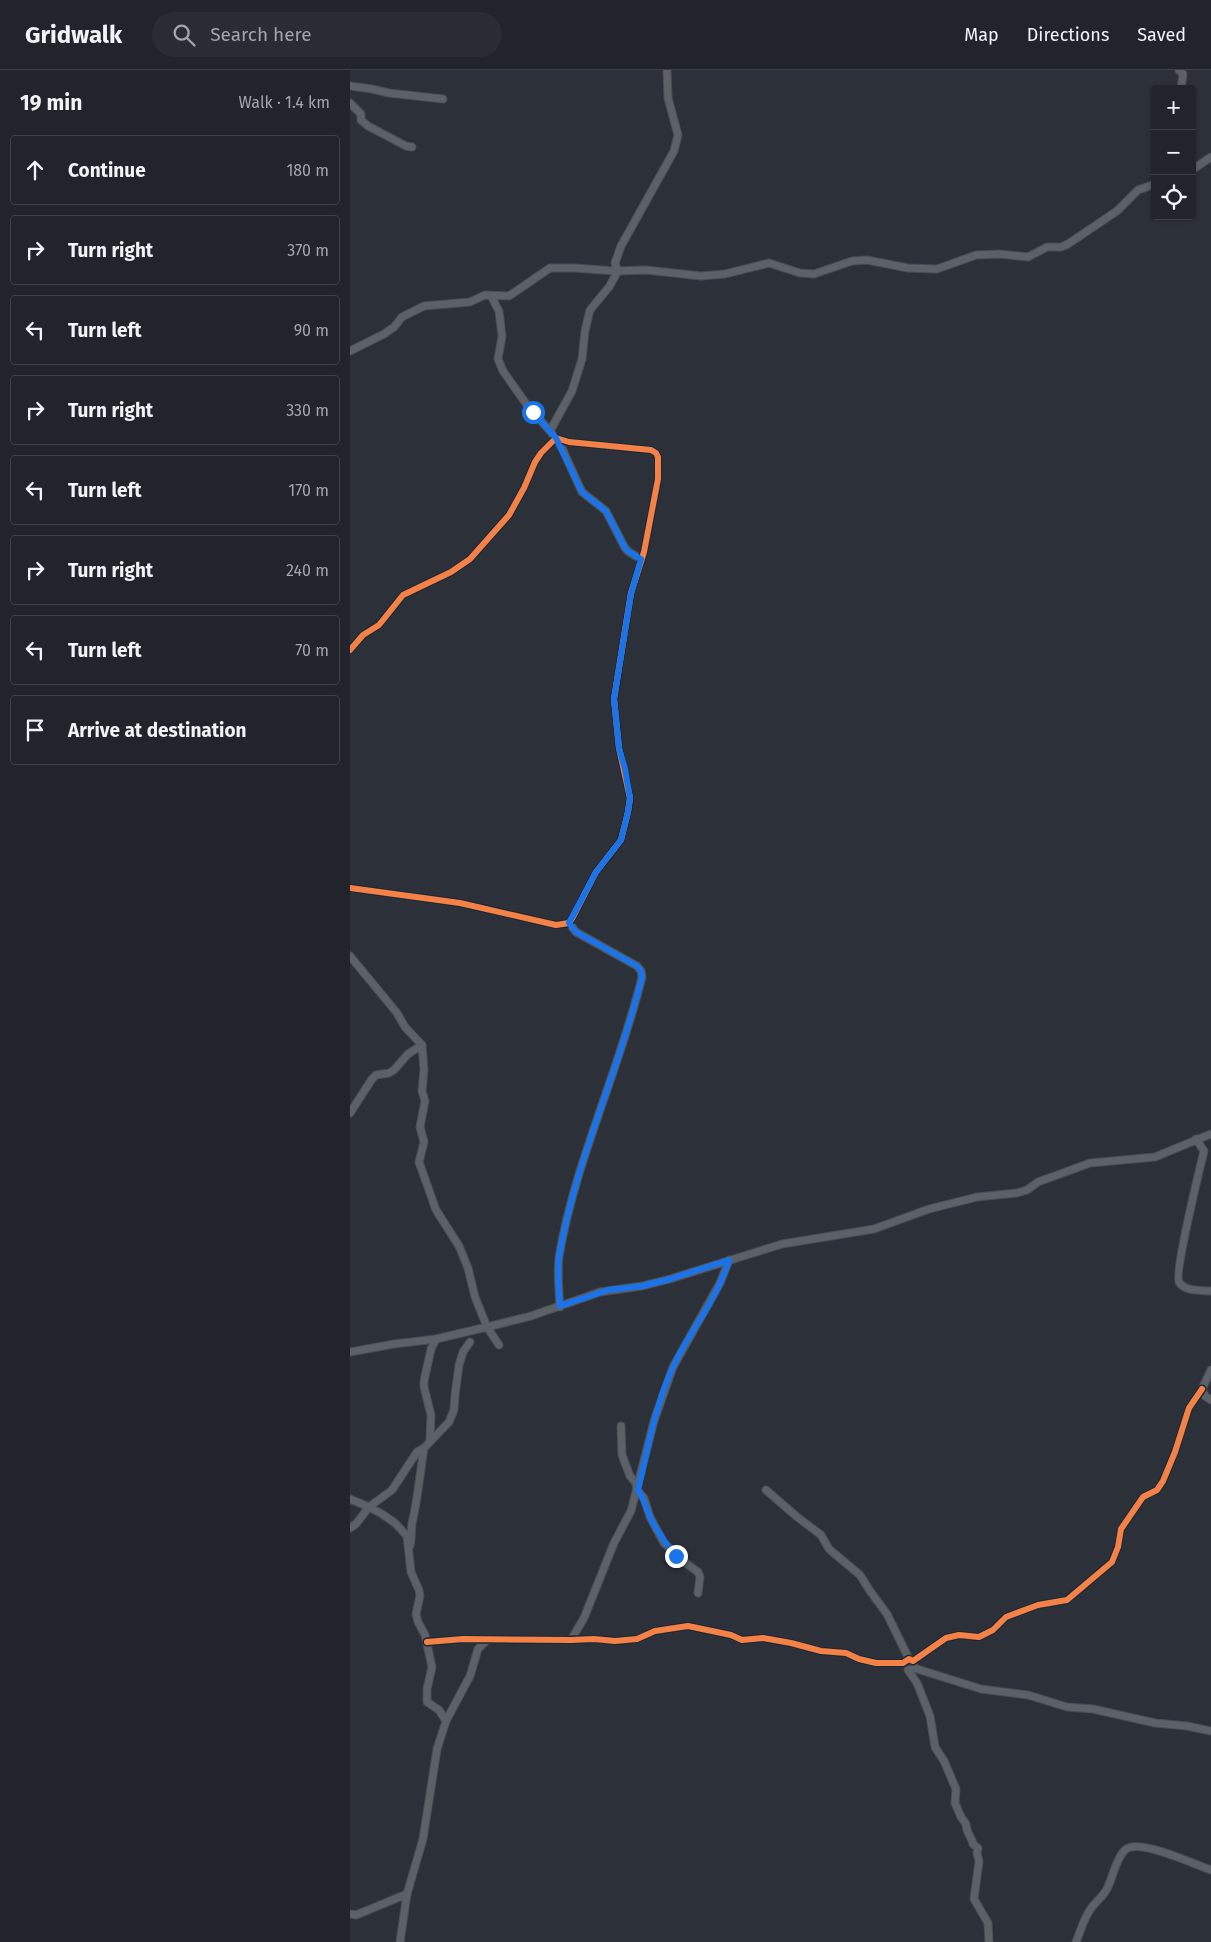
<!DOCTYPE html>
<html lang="en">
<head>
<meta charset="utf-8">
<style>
  body { margin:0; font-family:"Fira Sans",sans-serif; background:#292d33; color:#f1f3f6 }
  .controls { position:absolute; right:15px; top:15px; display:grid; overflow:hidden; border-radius:5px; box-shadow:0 1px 4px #0004 }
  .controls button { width:45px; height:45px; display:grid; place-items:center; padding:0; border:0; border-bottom:1px solid #3e4247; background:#21252b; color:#f1f3f6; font:25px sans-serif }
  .stop { position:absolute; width:15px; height:15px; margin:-11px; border:4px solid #1a73e8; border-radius:50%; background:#fff }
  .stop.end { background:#1a73e8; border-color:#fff; box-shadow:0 1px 5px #0008 }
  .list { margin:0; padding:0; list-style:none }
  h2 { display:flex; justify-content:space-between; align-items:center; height:65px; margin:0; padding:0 20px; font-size:21px }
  h2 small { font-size:16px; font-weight:400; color:#a2a5a9 }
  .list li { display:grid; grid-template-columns:32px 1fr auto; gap:15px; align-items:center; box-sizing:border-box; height:70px; margin:0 10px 10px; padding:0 10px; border:1px solid #3e4247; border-radius:5px }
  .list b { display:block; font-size:19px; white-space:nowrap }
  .list em { font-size:16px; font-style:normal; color:#a2a5a9 }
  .icon { flex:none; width:28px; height:28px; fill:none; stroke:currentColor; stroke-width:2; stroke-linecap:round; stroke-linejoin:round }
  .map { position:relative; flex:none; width:861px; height:1872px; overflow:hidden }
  header { display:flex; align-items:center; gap:30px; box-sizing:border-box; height:70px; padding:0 25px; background:#21252b; border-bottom:1px solid #3e4247 }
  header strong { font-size:24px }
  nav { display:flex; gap:28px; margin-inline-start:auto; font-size:18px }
  .search { width:350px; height:45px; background:#292d33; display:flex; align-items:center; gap:12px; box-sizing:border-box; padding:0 18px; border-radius:28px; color:#a2a5a9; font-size:19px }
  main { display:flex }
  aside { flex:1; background:#21252b }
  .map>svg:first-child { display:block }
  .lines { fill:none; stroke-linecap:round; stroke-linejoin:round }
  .minor-casing { stroke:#4a4d54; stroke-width:9 }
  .minor { stroke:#5c6067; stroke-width:7 }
  .cycleway-casing { stroke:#1f2734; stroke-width:9 }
  .cycleway { stroke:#f48246; stroke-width:6 }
  .route { stroke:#1a73e8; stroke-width:6 }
</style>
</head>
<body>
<header>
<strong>Gridwalk</strong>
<div class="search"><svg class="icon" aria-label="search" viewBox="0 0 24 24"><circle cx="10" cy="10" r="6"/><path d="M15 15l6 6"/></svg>Search here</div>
<nav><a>Map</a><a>Directions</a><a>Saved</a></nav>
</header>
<main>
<aside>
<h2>19 min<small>Walk · 1.4 km</small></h2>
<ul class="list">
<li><svg class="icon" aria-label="ahead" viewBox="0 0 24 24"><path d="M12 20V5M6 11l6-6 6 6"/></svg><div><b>Continue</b></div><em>180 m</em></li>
<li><svg class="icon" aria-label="right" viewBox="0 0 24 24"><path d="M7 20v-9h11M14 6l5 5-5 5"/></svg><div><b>Turn right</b></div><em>370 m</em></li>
<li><svg class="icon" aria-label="left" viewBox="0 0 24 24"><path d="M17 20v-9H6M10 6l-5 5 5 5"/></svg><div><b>Turn left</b></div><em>90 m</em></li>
<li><svg class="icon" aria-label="right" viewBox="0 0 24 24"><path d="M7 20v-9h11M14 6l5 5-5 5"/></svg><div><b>Turn right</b></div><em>330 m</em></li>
<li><svg class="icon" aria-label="left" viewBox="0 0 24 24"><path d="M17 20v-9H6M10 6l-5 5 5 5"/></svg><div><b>Turn left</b></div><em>170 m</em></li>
<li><svg class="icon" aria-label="right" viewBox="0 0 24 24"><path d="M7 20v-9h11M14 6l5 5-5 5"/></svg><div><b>Turn right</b></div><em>240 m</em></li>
<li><svg class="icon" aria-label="left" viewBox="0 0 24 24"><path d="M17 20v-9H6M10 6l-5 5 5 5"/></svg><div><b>Turn left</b></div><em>70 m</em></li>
<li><svg class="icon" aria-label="arrive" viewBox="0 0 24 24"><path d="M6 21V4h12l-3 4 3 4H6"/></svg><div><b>Arrive at destination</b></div></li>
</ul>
</aside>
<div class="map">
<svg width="861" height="1872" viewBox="0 0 861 1872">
  <rect width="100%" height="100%" fill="#2c3139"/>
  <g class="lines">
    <g class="minor-casing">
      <g id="minor">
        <polyline points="829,0 833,4 831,19"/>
        <polyline points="0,16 22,19 39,23 93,29"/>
        <polyline points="0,33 11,44 11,50 18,56 56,76 62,77"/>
        <polyline points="842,100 861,87"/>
        <polyline points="141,226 149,241 152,266 148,289 153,301 177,335 200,361"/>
        <polyline points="0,281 34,264 44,257 52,247 74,236 120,232 135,225 159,226 200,198 225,198 265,201 296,200 351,206 375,204 419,193 450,203 464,204 502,191 517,190 558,198 587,199 626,185 650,184 678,187 697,177 711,177 718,174 767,141 788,120 805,114"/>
        <polyline points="291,489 279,482 275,478 256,441 232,422 212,378 200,361 222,321 232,289 235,261 240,240 259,217 268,201 265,193 271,176 324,81 328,65 318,28 317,0"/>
        <polyline points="0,580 13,565 29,555 53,525 101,502 120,489 159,445 174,418 185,392 191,383 206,368 219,372 301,380 306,383 308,387 308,409 294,482 281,523 264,629 269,678 280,728 278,742 271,770 246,802 223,847 219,853 206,855 110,833 0,818"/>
        <polyline points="0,886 47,943 55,957 72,975 74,1000 72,1021 75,1031 70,1057 74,1072 69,1092 86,1140 109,1176 118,1198 125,1227 137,1257 149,1275"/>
        <polyline points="0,1043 22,1009 26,1005 39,1003 44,1000 58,984 72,975"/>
        <path d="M846,1069L854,1081C850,1097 824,1204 829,1212C835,1222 851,1220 861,1221"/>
        <path d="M210,1237C209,1221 207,1203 209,1187C225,1091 269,1002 292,907L291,901L287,896L226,862L219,853"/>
        <polyline points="0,1282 44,1274 86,1269 137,1257 181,1246 250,1222 292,1216 320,1209 432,1174 524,1159 579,1139 627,1127 667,1123 677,1120 688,1112 740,1093 805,1087 861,1064"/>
        <polyline points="861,1300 852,1319 855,1326 861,1330"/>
        <polyline points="271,1356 272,1385 280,1406 286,1413 287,1420 294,1428 300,1447 314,1473 333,1491 348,1502 350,1507 348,1523"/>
        <polyline points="80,1370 81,1345 74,1317 74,1311 81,1279 86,1269"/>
        <polyline points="416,1420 446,1446 471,1465 479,1479 510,1505 520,1521 537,1544 559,1589"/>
        <polyline points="0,1429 19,1437 32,1444 45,1453 57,1466 61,1502 69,1520 70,1526 66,1544 68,1552 75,1565 82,1597 77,1619 77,1632 89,1640 96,1651"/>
        <polyline points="0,1458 6,1454 19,1437 42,1420 67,1382 74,1378 99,1352 104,1340 105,1325 109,1295 113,1282 120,1272"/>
        <path d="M60,1476C62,1468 61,1461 62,1453C68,1428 70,1403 74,1378"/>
        <polyline points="221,1570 234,1548 264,1473 281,1441 304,1351 323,1297 370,1213 379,1190"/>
        <polyline points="77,1572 113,1569 221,1570 244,1569 265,1571 287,1569 305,1561 338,1556 381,1565 392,1570 413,1568 441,1573 471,1581 496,1583 509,1589 526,1593 553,1593 559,1589 563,1591 596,1568 609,1565 629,1567 643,1560 656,1547 688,1535 717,1530 762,1492 768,1477 771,1459 793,1427 807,1420 813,1411 825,1382 839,1338 852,1319"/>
        <polyline points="563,1591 564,1598 631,1619 678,1625 717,1637 743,1639 805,1653 837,1656 861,1661"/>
        <path d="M558,1600L567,1613L580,1646L585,1677L594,1691L606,1719L605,1733L611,1747L616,1754C616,1763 622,1767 623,1774L628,1778L627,1783L629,1791L624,1829L638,1853L639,1872"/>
        <polyline points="0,1844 6,1845 57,1824"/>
        <polyline points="50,1872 57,1824 73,1769 87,1679 96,1651 120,1606 128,1579 138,1569"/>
        <path d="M726,1872C731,1860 734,1847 742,1837C747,1831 753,1826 757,1819C763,1807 765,1791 774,1781C786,1766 845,1795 861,1800"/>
      </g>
    </g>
    <use href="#minor" class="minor"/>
    <g class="cycleway-casing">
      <g id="cycleway">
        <polyline points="0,580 13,565 29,555 53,525 101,502 120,489 159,445 174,418 185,392 191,383 206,368 219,372 301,380 306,383 308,387 308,409 294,482 281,523 264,629 269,678 280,728 278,742 271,770 246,802 223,847 219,853 206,855 110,833 0,818"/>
        <polyline points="77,1572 113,1569 221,1570 244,1569 265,1571 287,1569 305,1561 338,1556 381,1565 392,1570 413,1568 441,1573 471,1581 496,1583 509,1589 526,1593 553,1593 559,1589 563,1591 596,1568 609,1565 629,1567 643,1560 656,1547 688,1535 717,1530 762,1492 768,1477 771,1459 793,1427 807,1420 813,1411 825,1382 839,1338 852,1319"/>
      </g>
    </g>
    <use href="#cycleway" class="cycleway"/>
  </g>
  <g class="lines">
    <path class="route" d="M183,342L206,368L232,422L256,441L275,478L279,482L291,489L281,524L264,629L269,678L275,699L280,728L278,742L271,770L246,802L219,853L226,862L287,896L291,901L292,907C269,1002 225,1091 209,1187C207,1203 209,1221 210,1236L258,1220L292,1216L320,1209L379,1190C368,1228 341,1259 324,1295C305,1335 298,1378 288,1420C295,1430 296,1439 301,1449C308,1463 316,1474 326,1486"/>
  </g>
</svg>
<div class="controls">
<button>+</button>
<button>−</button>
<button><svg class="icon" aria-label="locate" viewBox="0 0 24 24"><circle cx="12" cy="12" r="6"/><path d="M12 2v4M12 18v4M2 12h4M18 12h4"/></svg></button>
</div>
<div class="stop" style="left:183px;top:342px"></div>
<div class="stop end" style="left:326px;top:1486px"></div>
</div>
</main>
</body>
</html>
